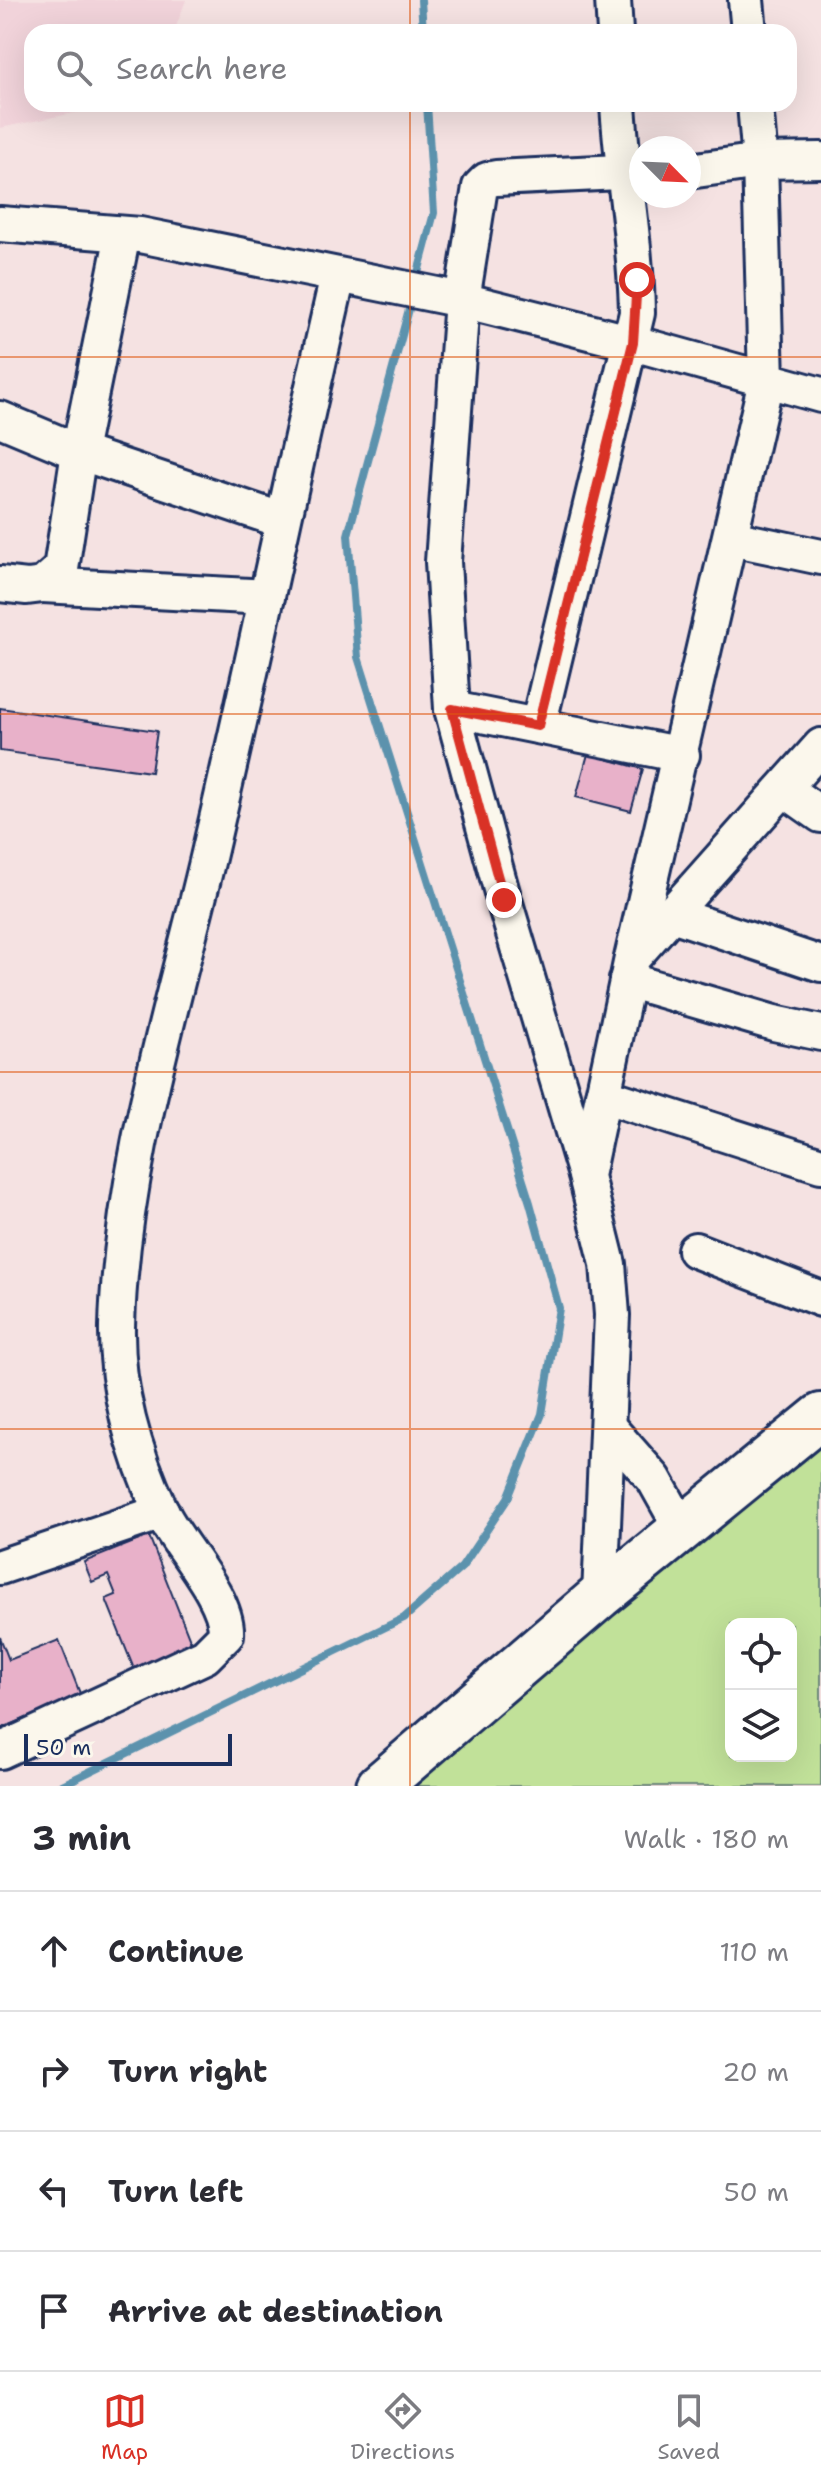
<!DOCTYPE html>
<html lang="en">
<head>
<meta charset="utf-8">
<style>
  body { margin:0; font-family:"Shantell Sans",sans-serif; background:#f7f7f7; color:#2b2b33 }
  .controls { position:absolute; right:24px; bottom:24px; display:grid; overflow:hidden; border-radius:16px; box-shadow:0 8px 32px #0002 }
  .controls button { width:72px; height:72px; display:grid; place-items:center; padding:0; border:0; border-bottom:2px solid #e1e1e2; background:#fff; color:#2b2b33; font:40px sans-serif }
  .compass { position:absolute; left:629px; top:136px; width:72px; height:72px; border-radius:50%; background:#fff; box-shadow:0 8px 32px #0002; rotate:114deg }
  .scale { position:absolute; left:24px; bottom:20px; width:208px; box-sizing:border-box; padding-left:8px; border:4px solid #1b2f5e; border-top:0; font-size:22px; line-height:28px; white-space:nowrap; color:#1b2f5e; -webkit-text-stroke:6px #fbf7ec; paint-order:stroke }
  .stop { position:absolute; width:24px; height:24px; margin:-18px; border:6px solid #d93025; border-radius:50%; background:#fff }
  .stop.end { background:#d93025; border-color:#fff; box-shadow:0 2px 8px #0008 }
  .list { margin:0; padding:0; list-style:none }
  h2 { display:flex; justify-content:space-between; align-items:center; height:104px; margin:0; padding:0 32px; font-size:34px }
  h2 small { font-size:26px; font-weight:400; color:#7c7c81 }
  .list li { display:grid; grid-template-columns:52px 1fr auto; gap:24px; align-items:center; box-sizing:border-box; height:120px; padding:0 32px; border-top:2px solid #e1e1e2 }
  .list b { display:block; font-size:30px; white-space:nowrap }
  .list em { font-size:26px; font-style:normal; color:#7c7c81 }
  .icon { flex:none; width:44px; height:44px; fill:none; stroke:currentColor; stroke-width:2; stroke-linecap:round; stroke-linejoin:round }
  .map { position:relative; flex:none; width:821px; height:1786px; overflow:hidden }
  .search { position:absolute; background:#fff; box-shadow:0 8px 32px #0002; left:24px; right:24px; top:24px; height:88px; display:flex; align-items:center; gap:20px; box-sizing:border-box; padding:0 28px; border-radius:24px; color:#7c7c81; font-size:30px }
  .sheet { height:584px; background:#fff }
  nav { display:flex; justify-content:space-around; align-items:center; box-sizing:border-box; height:112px; border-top:2px solid #e1e1e2; background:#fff; font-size:22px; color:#7c7c81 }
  nav a { display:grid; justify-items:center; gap:4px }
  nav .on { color:#d93025 }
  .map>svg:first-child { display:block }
  .built { fill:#f1d3da }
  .green { fill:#c1e199; stroke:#6e887c; stroke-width:2; fill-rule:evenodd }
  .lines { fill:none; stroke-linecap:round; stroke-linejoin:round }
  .stream { stroke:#5b92ad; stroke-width:8 }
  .building { fill:#e8b1c9; stroke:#1b2f5e; stroke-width:2 }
  .minor-casing { stroke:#1b2f5e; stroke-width:40 }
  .major-casing { stroke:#1b2f5e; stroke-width:50 }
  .minor { stroke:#fbf7ec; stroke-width:34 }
  .major { stroke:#fbf7ec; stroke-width:44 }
  .route { stroke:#d93025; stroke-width:10 }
  .grid { fill:none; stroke:#de5710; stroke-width:2; stroke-opacity:0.55 }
</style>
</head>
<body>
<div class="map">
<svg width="821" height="1786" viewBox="0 0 821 1786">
  <rect width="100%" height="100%" fill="#f5e2e2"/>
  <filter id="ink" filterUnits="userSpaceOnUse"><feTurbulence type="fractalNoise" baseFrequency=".0125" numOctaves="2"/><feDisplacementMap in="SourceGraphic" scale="16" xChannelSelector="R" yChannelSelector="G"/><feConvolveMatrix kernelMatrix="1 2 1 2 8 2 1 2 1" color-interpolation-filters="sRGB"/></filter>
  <g filter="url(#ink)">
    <polygon class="built" points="0,0 186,0 174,32 32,32 32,104 118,104 0,128"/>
    <path class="green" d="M821,1446V1786H410L700,1537ZM731,1624H791V1756H731Z"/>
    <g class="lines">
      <g class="stream">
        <polyline points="421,0 423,32"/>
        <polyline points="415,284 434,213 427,104"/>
        <polyline points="60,1786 404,1618 462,1567 508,1498 542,1414 559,1308 530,1203 358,657 348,535 412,298"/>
      </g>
    </g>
    <g class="building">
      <polygon points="0,708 157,731 151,772 0,751"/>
      <polygon points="588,754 643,769 631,811 576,797"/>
      <polygon points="149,1536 194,1650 136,1674 106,1599 116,1595 108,1575 92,1582 84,1562"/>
      <polygon points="0,1637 9,1660 59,1640 81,1696 0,1729"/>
    </g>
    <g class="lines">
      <g class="minor-casing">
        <g id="minor">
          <polyline points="613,0 615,32"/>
          <polyline points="746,0 749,32"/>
          <polyline points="689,171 760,161 821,160"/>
          <polyline points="0,224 140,235 462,300 633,343 821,395"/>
          <polyline points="0,419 79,452 281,520"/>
          <polyline points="731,538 821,557"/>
          <polyline points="0,584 27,587 43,585 61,569 79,452 123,234"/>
          <polyline points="43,585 267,597"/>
          <polyline points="452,709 682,755"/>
          <path d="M538,726L637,313C636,243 622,174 618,104"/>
          <polyline points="784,789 821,815"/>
          <polyline points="672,914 821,964"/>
          <polyline points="635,955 821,746"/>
          <polyline points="627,980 774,1023 821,1033"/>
          <polyline points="603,1095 821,1165"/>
          <polyline points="585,1172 504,900 452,709 443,562 462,300 480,187 487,180 496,178 641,171"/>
          <polyline points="695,1250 821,1299"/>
          <polyline points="609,1428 654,1479 682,1529"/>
          <polyline points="0,1567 162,1512"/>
          <polyline points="600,1596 612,1315 608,1264 586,1176 632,958 766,381 760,161 755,104"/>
          <path d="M0,1751L205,1656L226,1635C229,1598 177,1545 161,1511C134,1453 116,1391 117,1327C121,1170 171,1014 207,862C253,667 293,471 338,276"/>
        </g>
      </g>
      <g class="major-casing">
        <polyline id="major" points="379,1786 600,1596 821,1416"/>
      </g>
      <use href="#minor" class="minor"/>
      <use href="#major" class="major"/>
    </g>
  </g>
  <g class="lines" filter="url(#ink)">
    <polyline class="route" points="504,900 452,709 538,726 633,343 637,280"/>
  </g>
  <path class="grid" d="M410,0V32M410,104V1786M0,357H821M0,714H821M0,1072H821M0,1429H821"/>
</svg>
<div class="controls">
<button><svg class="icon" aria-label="locate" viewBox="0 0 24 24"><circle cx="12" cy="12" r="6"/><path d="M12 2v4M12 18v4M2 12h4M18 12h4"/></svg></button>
<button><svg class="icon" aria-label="layers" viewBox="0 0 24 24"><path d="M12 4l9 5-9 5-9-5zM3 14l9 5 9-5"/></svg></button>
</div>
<svg class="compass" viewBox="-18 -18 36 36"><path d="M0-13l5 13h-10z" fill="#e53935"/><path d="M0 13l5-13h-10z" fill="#7c7c81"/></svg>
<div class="scale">50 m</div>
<div class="stop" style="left:637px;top:280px"></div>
<div class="stop end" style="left:504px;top:900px"></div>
<div class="search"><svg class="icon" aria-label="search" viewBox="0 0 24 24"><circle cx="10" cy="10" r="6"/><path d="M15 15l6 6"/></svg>Search here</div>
</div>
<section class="sheet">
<h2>3 min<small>Walk · 180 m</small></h2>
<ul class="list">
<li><svg class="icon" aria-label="ahead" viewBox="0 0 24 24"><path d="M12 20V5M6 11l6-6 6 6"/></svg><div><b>Continue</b></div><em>110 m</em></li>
<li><svg class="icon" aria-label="right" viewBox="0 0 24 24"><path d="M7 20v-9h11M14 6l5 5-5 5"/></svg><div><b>Turn right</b></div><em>20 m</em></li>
<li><svg class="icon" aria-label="left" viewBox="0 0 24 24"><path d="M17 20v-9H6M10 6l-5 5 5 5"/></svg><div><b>Turn left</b></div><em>50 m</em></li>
<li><svg class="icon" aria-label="arrive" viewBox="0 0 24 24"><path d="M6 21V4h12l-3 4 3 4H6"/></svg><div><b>Arrive at destination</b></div></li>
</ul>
</section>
<nav>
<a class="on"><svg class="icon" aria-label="map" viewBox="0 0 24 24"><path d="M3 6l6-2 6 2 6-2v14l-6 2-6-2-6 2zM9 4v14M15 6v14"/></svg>Map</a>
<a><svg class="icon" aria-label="directions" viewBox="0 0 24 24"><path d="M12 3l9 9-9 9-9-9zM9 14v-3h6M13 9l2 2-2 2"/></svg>Directions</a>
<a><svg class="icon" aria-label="saved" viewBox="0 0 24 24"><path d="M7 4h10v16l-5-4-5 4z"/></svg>Saved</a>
</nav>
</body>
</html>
